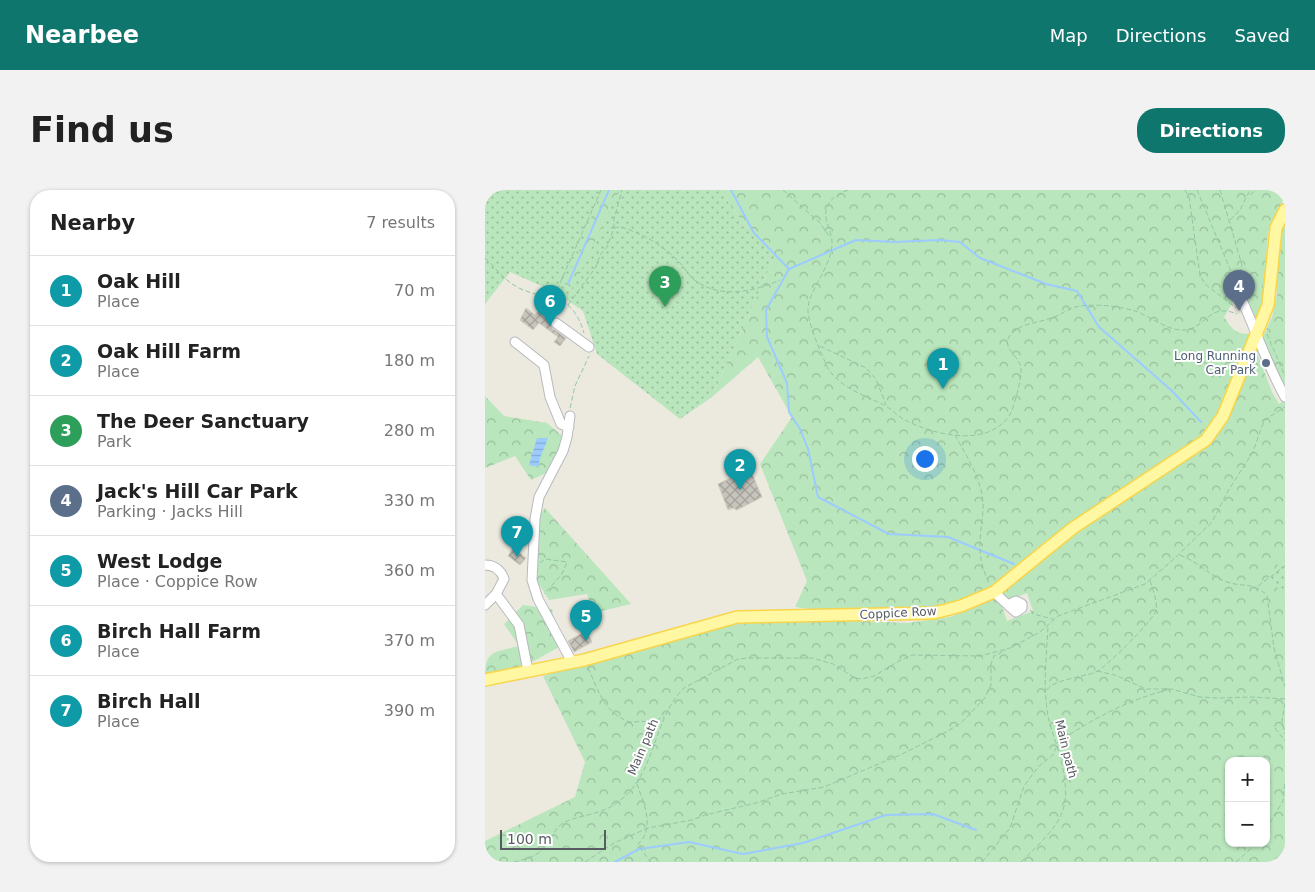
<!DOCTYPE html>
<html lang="en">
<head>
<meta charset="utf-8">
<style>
  body { margin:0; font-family:"DejaVu Sans",sans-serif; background:#f2f2f2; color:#222 }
  .controls { position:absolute; right:15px; bottom:15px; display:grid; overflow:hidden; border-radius:10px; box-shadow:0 1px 4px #0004 }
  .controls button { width:45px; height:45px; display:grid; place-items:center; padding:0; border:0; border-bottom:1px solid #e0e0e0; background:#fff; color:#222; font:25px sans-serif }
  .scale { position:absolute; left:15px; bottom:12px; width:106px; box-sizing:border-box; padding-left:5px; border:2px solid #585b61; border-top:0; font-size:14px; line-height:18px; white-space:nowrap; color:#585b61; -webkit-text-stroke:4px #fff; paint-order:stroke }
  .you { position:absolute; left:439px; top:268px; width:18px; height:18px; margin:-12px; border:4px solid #fff; border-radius:50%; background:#1a73e8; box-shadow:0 0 0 8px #1a73e833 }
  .badge { display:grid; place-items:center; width:32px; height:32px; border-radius:50%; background:#0f766e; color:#fff; font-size:16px; font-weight:700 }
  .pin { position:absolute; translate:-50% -41px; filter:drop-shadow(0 1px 2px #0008) }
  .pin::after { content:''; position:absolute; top:26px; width:18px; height:15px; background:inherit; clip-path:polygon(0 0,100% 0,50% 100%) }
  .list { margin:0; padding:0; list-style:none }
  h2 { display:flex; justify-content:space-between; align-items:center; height:65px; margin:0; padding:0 20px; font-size:21px }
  h2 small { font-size:16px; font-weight:400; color:#767676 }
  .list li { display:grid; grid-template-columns:32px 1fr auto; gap:15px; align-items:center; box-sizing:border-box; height:70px; padding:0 20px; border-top:1px solid #e0e0e0 }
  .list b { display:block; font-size:19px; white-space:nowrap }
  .list p { margin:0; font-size:16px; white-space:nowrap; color:#767676 }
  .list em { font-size:16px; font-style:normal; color:#767676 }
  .map { position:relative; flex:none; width:800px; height:672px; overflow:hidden; border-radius:20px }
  header { display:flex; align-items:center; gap:30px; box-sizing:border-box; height:70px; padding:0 25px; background:#0f766e; color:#fff }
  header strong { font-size:24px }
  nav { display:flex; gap:28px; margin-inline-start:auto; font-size:18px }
  .intro { display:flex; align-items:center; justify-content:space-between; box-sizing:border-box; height:120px; padding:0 30px }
  h1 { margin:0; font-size:35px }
  .button { padding:12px 22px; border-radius:20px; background:#0f766e; color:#fff; font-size:18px; font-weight:700 }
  main { display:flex; gap:30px; padding:0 30px }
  aside { flex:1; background:#fff; border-radius:20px; box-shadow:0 1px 4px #0004 }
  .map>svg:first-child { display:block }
  .grass { fill:url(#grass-dots) }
  .forest { fill:url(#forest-crowns); fill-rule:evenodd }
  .water { fill:url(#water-rules) }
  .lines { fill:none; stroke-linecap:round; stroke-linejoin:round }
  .stream { stroke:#9cccff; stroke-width:2 }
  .building { fill:url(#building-cross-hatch); stroke:#d1ccbd }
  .minor-casing { stroke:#b7b9bf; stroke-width:11 }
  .major-casing { stroke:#f8d54b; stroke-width:14 }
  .path { stroke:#92c6a5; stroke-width:1; stroke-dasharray:5 2.5; stroke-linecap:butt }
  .minor { stroke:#fff; stroke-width:9 }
  .major { stroke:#fff7a1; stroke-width:11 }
  .service-dot { fill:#5c6f8a; stroke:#fff; stroke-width:2 }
  .labels { text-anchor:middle; stroke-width:4; stroke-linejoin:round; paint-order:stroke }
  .service-label { font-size:12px; fill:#4e5e75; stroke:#fff; text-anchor:end }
  .street-label { font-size:12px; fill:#585b61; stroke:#fff }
</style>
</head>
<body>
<header>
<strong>Nearbee</strong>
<nav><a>Map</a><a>Directions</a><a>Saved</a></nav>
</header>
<div class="intro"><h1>Find us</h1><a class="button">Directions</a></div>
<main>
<aside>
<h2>Nearby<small>7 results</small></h2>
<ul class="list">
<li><span class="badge" style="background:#0f9aa8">1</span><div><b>Oak Hill</b><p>Place</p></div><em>70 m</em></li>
<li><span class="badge" style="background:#0f9aa8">2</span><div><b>Oak Hill Farm</b><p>Place</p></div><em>180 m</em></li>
<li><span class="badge" style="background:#2e9e5b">3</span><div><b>The Deer Sanctuary</b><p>Park</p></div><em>280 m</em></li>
<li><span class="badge" style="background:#5c6f8a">4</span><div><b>Jack's Hill Car Park</b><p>Parking · Jacks Hill</p></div><em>330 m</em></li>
<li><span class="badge" style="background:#0f9aa8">5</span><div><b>West Lodge</b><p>Place · Coppice Row</p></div><em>360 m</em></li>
<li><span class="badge" style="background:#0f9aa8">6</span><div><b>Birch Hall Farm</b><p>Place</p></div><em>370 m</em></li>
<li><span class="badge" style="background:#0f9aa8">7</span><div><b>Birch Hall</b><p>Place</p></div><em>390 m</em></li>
</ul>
</aside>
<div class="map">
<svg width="800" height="672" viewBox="0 0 800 672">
  <defs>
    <pattern id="grass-dots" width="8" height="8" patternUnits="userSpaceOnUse" patternTransform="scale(1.25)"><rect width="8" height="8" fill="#b9e6bc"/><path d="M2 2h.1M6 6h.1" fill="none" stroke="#99bd9c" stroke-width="1.8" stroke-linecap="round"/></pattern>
    <pattern id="forest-crowns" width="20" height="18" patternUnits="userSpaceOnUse" patternTransform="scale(1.25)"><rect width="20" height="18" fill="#b9e6bc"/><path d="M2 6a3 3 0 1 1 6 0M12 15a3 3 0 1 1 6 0" fill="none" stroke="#99bd9c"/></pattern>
    <pattern id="water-rules" width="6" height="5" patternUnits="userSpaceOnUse" patternTransform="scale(1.25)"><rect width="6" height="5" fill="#9cccff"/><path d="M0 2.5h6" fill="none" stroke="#82a9d2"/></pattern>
    <pattern id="building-cross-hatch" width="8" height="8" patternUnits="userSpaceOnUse" patternTransform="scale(1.25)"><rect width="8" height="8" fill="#c7c4bc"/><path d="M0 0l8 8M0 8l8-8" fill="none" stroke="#a4a29c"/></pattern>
  </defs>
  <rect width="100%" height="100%" fill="#eceade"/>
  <g class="grass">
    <polygon points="0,0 235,0 253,26 290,66 227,207 195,229 112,164 98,121 70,102 25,82 0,114"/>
    <polygon points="800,366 800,403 782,390"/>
  </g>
  <g class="forest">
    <polygon points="119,0 134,0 88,98 80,95"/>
    <path d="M235,0H800C800,15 787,28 783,43C780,61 783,80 781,98C780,110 776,124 773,136L754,102L739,127C747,139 752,146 767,143L729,233L714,248C670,278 623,305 581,337C549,361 519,396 480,410C431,428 361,424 310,417L322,391L275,274L307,227L273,167L227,207L290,66L253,26Z"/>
    <path d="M800,28V194L794,192L779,150L772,163L787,202L794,214L800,210V366L782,390L800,403V672H0V651L90,607L100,572L58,486L240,436L279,431L354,430L423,433L465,427L493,416L524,397L599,338L719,257L735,241L787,127L792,105L791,52ZM542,403L548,421L522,431L516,413ZM744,571H781V653H744Z"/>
    <polygon points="0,206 19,226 62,233 81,249 70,279 46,290 30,266 0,278"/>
    <polygon points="60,318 146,414 108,423 102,404 64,410 49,386 53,327"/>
    <path d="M38,415L67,419L74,457L16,489L0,488C0,459 10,463 34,456L19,434Z"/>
  </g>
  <polygon class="water" points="52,248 63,248 55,268 53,277 44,275"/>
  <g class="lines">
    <g class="stream">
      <polyline points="246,0 269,43 304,79 371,50 410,52 454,50 475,52 495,68 561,94 592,101 614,137 686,200 716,232"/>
      <polyline points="304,79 281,120 282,147 302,193 304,222 315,239 323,259 333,307 404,344 463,347 529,374"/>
      <polyline points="83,94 124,0"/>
      <polyline points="130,672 154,659 204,652 258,664 318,653 401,625 448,624 491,640"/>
    </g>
  </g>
  <g class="building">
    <polygon points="41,118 50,125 55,119 61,124 59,126 65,131 67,138 81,148 75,156 69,152 73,147 54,133 48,140 35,130"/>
    <polygon points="265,279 277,307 252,320 248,318 243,320 233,294"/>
    <polygon points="28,358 41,368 35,375 23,366"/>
    <polygon points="101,441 107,452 89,462 83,451"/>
  </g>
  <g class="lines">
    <g class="minor-casing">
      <g id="minor">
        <path d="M752,99C769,135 781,173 800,207"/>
        <polyline points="71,133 104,157"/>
        <polyline points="30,152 59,175 65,207 76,234 84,237"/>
        <polyline points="85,226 82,247 78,261 54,307 50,329 47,390 53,409 87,472"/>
        <path d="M0,375C9,375 16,380 19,389L11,404L0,415"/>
        <polyline points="509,402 523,415 531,411 537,414 537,418 531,422 523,415"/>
        <polyline points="11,404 34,435 43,481"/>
      </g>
    </g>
    <g class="major-casing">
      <polyline id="major" points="0,490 99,470 252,427 449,423 476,416 509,402 588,338 721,250 738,226 783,115 791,38 800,20"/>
    </g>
    <g class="path">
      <polyline points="298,0 334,32 345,47"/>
      <path d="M363,0C355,3 347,7 343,15C336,27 347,40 347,52C348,76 321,103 323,122C325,139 334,157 340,172C348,195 379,205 399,215C407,219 412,226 420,230C449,245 502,258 524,226C529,219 537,187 536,178C534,164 510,155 531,140C542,132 554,133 566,128C575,126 582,119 590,117C608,113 633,116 650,121C665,126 682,141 699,140C721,139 723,112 752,124"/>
      <polyline points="700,0 704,7 715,85 720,94 751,118"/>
      <polyline points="712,0 750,91"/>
      <polyline points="735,0 757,75 751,91"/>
      <polyline points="765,5 771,0"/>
      <polyline points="745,30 755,20 765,0"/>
      <path d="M129,38C136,36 141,38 147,41C164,47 183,60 195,73C200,78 203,84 207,88C233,110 268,102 295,90"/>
      <path d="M0,68C11,78 19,90 32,97C62,113 86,99 99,143"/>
      <polyline points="69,107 116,0"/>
      <polyline points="83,115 111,77 115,65 122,57 129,38 129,29 137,0"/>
      <polyline points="782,144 800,186"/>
      <polyline points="335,156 381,178 391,189 401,215"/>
      <polyline points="85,218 90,196 104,166"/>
      <path d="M470,245C482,267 500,294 498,321C495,349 491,366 504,393"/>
      <path d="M695,365C712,371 725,386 742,392C761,398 765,391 782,405L789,458L800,497"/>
      <polyline points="55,373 60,369 82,372 77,384 59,404"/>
      <polyline points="773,396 800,376"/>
      <polyline points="545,420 552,425 568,429"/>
      <path d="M103,478C113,499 118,521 142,531C149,534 157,529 165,533L179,527"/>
      <polyline points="612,481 630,485 661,499 686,499 715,507 732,508 768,507 800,509"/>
      <path d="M562,500C567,490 598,487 611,482C620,478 670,429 671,420C673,411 667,398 665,390"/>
      <polyline points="800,513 797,531 800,544"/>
      <polyline points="790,538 800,551"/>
      <path d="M572,553C605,530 643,510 682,500"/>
      <path d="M152,594C158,612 171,638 153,654L165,672"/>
      <polyline points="781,639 798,611 800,591"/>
      <path d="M29,672C42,669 54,666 62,654C68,647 70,638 78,633C94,625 113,625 129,615C173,586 165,532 199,498L253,469L263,468H327L348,474L370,488L377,489L389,486L414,471L427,465L495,466L525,458L555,442L573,426L660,394L689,369L727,332L743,301L768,262L777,236L781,229L800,217"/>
      <polyline points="100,672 129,653 163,638 207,630 220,625 271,613 297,604 339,597 415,565 461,542 476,533 499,509 506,495 506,474 509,466 521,460"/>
      <polyline points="497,672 525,638 539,596 553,577 568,565 571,558"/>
      <path d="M536,672C579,630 590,620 573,559C569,546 563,532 562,519C558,491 562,462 563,435"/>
      <polyline points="751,672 772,653"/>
    </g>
    <use href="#minor" class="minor"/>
    <use href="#major" class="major"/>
  </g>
  <circle class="service-dot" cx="781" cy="173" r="5"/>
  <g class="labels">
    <g class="service-label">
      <text x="771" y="170">Long Running<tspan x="771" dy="14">Car Park</tspan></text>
    </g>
    <g class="street-label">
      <text transform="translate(413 423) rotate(-3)" y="4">Coppice Row</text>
      <text transform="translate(158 557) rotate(-67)" y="4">Main path</text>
      <text transform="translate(581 559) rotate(76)" y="4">Main path</text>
    </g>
  </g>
</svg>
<div class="controls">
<button>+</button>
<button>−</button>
</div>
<div class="scale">100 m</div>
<div class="you"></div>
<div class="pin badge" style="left:458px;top:199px;background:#0f9aa8">1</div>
<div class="pin badge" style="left:255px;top:300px;background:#0f9aa8">2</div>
<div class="pin badge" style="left:180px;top:117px;background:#2e9e5b">3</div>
<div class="pin badge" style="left:754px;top:121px;background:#5c6f8a">4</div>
<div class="pin badge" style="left:101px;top:451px;background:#0f9aa8">5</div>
<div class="pin badge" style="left:65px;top:136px;background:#0f9aa8">6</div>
<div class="pin badge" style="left:32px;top:367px;background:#0f9aa8">7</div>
</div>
</main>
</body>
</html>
